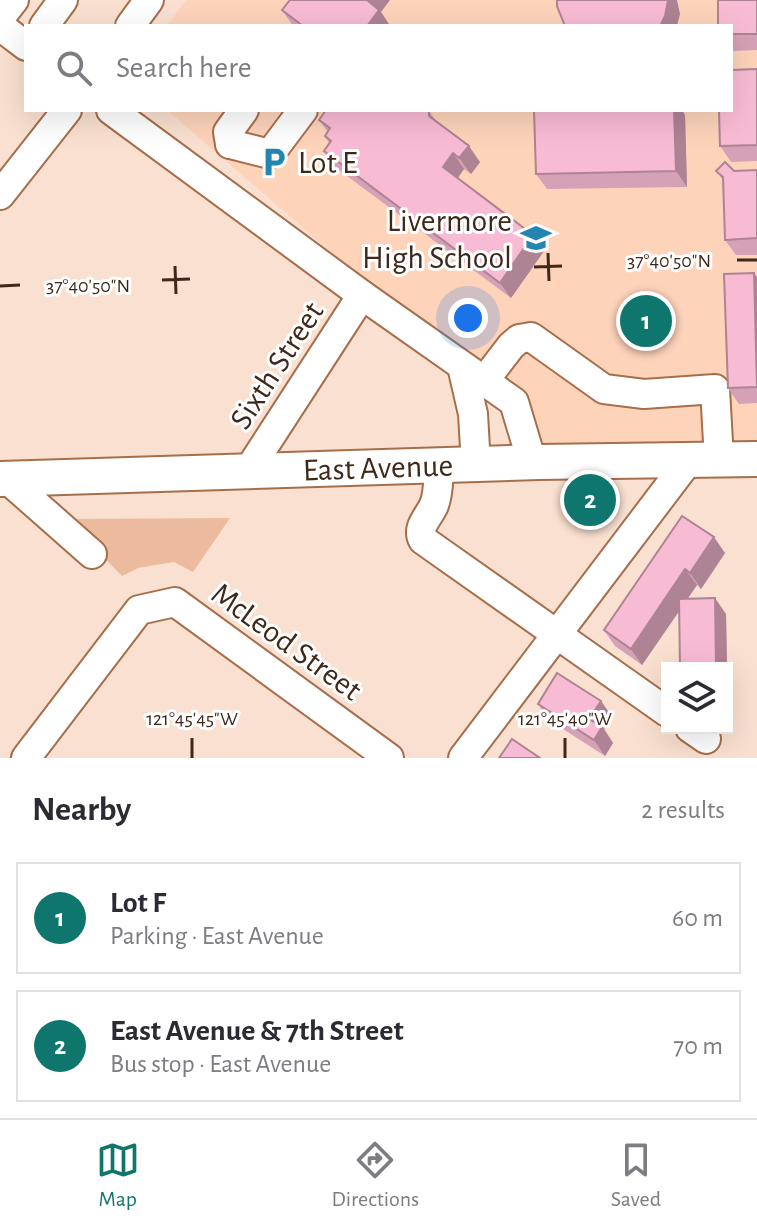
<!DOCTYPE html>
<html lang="en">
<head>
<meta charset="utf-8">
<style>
  body { margin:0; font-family:"Alegreya Sans",sans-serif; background:#f2f2f3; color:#2b2b33 }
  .controls { position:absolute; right:24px; bottom:24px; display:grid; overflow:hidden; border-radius:0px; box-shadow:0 8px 32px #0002 }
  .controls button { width:72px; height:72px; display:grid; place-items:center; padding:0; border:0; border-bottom:2px solid #e1e1e2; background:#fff; color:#2b2b33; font:40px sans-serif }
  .you { position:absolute; left:468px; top:318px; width:28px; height:28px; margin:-20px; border:6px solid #fff; border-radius:50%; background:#1a73e8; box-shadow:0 0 0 12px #1a73e833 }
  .badge { display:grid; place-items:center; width:52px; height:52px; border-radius:50%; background:#0f766e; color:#fff; font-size:26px; font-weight:700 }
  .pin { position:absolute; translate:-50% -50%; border:4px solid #fff; box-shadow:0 2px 8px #0006 }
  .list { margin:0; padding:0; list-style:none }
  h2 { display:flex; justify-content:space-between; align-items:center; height:104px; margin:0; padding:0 32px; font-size:34px }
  h2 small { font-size:26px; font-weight:400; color:#7c7c81 }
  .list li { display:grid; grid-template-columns:52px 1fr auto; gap:24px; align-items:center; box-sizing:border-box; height:112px; margin:0 16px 16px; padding:0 16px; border:2px solid #e1e1e2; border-radius:0px }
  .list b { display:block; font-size:30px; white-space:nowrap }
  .list p { margin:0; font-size:26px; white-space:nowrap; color:#7c7c81 }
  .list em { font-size:26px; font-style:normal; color:#7c7c81 }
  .icon { flex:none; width:44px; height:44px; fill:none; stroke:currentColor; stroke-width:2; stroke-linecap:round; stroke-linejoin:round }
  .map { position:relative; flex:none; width:757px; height:758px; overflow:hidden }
  .search { position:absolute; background:#fff; box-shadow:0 8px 32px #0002; left:24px; right:24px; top:24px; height:88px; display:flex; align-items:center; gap:20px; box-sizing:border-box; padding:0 28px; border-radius:0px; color:#7c7c81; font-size:30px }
  .sheet { height:360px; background:#fff }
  nav { display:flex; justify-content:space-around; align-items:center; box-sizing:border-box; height:112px; border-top:2px solid #e1e1e2; background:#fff; font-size:22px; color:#7c7c81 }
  nav a { display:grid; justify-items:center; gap:4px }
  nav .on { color:#0f766e }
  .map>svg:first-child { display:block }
  .built { fill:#fdd3ba }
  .green { fill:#ecbb9d }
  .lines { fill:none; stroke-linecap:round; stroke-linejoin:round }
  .minor-casing { stroke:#a66e4a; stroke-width:32 }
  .major-casing { stroke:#a66e4a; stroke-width:38 }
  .minor { stroke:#fff; stroke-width:28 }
  .major { stroke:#fff; stroke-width:34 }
  .wall { fill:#d5a1b6 }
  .shaded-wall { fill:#ae8394 }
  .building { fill:#f8bbd4; stroke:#ae8394; stroke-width:2 }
  .ticks { fill:none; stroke:#3f2819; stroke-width:3 }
  .labels { text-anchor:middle; stroke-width:6; stroke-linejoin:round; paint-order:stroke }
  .poi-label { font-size:32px; fill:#3f2819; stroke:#fff; text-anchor:start }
  .street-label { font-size:32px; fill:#3f2819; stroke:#fff }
  .ticks-label { font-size:20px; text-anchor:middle; fill:#3f2819; stroke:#fff; stroke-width:6; stroke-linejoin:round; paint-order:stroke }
</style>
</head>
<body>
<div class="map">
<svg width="757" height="758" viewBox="0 0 757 758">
  <rect width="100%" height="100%" fill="#f9e0d0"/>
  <polygon class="built" points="186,0 757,0 757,442 532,462 514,402 462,366 167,110 731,110 731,26 167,26"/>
  <polygon class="green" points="230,518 193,572 174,562 138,568 122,576 66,519"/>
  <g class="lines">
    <g class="minor-casing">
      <g id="minor">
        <polyline points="0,18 14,0"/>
        <polyline points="0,26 26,46"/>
        <polyline points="44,26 63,0"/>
        <polyline points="130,26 149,0"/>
        <polyline points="111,110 362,295 514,402 532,462"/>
        <polyline points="230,144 270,154 303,110"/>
        <polyline points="230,144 228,132 244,110"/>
        <polyline points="0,195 67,110"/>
        <polyline points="462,366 473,414 476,465"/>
        <polyline points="484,381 511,346 519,339 531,337 604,389 644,394 715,389 719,460"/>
        <path d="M439,466C438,478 439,493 434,505C429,517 416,527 423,540L667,712"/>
        <polyline points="248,471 362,295"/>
        <polyline points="7,479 92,554"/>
        <polyline points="690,728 706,739"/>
        <polyline points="26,758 139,610 175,602 389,758"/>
        <polyline points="463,758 689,460"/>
      </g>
    </g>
    <g class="major-casing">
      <polyline id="major" points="0,479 539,462 757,459"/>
    </g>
    <use href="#minor" class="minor"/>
    <use href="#major" class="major"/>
  </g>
  <g class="wall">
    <polygon points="757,0 757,50 731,51 731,26"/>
    <polygon points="282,10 381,12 390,26 293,26"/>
    <polygon points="757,69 757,161 731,162 720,146"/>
    <polygon points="429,111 436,121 480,162 471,174 464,169 458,178 533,235 544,251 511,298 335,167 324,151 329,143 325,136 328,132 319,120"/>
    <polygon points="685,115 687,187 547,189 536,174"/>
    <polygon points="757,170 757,255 736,255 725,240 723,180 716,171"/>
    <polygon points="757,277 757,403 739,404 728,388"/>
    <polygon points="682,516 725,553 701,589 697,585 688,598 726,614 727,668 680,668 680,610 642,665 615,646 604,630"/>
    <polygon points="601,701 612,717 604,729 613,743 605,756 549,720 538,704"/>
  </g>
  <g class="shaded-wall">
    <polygon points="367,0 390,0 381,12 390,26 367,26"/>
    <polygon points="668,0 677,0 680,14 677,26 660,26"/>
    <polygon points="674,110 682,110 685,115 687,187 676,171"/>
    <polygon points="469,146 480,162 471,174 459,158"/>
    <polygon points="453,153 464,169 454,183 443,167"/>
    <polygon points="533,235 544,251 511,298 500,283"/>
    <polygon points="754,273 757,277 757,383"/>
    <polygon points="714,537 725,553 701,589 690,573"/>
    <polygon points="685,569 697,585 642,665 631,649"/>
    <polygon points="715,598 726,614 727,668 716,668"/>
    <polygon points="601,701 612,717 604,729 613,743 605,756 594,740 589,719"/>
  </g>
  <g class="building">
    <polygon points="290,0 367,0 379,10 367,26 303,26 282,10"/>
    <polygon points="557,0 668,0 665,16 660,26 565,26 557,6"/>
    <polygon points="718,0 757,0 757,34 731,34 731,26 718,26"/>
    <polygon points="757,69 757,145 720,146 719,110 731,110 731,70"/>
    <polygon points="326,110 427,110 429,111 429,116 469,146 459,158 453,153 443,167 533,235 500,283 324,151 331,141 325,136 330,128 319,120"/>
    <polygon points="534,110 674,110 676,171 536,174"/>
    <polygon points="725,162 734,171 757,170 757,238 725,240 723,177 716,171"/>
    <polygon points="754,273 757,387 728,388 724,274"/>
    <polygon points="682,516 714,537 690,573 685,569 631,649 604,630"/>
    <polygon points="715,598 716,668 680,668 679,599"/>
    <polygon points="557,673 601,701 589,719 602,727 594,740 538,704"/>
    <polygon points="512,739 540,758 499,758"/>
  </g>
  <path class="ticks" d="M548,253L549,281M737,260H757M175,266L176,294M534,267L562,266M162,280L190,279M0,286L20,285M192,738V758M565,738V758"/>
  <defs>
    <g id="parking-bare" transform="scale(2.4)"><path d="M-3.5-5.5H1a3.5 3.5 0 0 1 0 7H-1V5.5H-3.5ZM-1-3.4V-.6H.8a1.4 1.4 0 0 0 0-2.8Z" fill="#2585b1" stroke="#fff" stroke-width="2.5" paint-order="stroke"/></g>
    <g id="school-bare" transform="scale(2.4)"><path d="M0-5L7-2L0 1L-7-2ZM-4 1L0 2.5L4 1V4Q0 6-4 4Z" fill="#2585b1" stroke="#fff" stroke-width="2.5" paint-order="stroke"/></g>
  </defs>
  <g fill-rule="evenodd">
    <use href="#parking-bare" x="274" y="162"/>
    <use href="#school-bare" x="536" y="238"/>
  </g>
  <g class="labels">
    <g class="poi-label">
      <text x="298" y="173">Lot E</text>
      <text x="512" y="231" text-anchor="end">Livermore<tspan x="512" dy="37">High School</tspan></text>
    </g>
    <g class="street-label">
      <text transform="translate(276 365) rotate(-57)" y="11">Sixth Street</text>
      <text transform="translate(378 467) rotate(-2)" y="11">East Avenue</text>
      <text transform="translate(287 641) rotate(36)" y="11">McLeod Street</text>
    </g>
  </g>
  <g class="ticks-label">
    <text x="669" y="267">37°40'50"N</text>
    <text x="88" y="292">37°40'50"N</text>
    <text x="192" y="725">121°45'45"W</text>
    <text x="565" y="725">121°45'40"W</text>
  </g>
</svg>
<div class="controls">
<button><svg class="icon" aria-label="layers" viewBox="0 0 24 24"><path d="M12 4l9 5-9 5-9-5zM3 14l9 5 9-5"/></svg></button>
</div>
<div class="you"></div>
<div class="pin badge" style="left:646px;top:321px">1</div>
<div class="pin badge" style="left:590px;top:500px">2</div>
<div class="search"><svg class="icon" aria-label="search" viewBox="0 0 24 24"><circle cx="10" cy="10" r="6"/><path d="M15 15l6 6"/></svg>Search here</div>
</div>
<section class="sheet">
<h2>Nearby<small>2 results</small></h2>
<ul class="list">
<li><span class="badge">1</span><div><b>Lot F</b><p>Parking · East Avenue</p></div><em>60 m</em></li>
<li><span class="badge">2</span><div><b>East Avenue &amp; 7th Street</b><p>Bus stop · East Avenue</p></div><em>70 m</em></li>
</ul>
</section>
<nav>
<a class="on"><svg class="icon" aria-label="map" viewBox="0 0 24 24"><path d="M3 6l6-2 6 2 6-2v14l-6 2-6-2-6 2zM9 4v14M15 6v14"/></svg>Map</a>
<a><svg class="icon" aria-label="directions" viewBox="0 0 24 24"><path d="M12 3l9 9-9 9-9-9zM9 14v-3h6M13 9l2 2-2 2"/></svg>Directions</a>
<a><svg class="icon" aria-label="saved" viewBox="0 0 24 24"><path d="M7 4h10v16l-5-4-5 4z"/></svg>Saved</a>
</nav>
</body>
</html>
